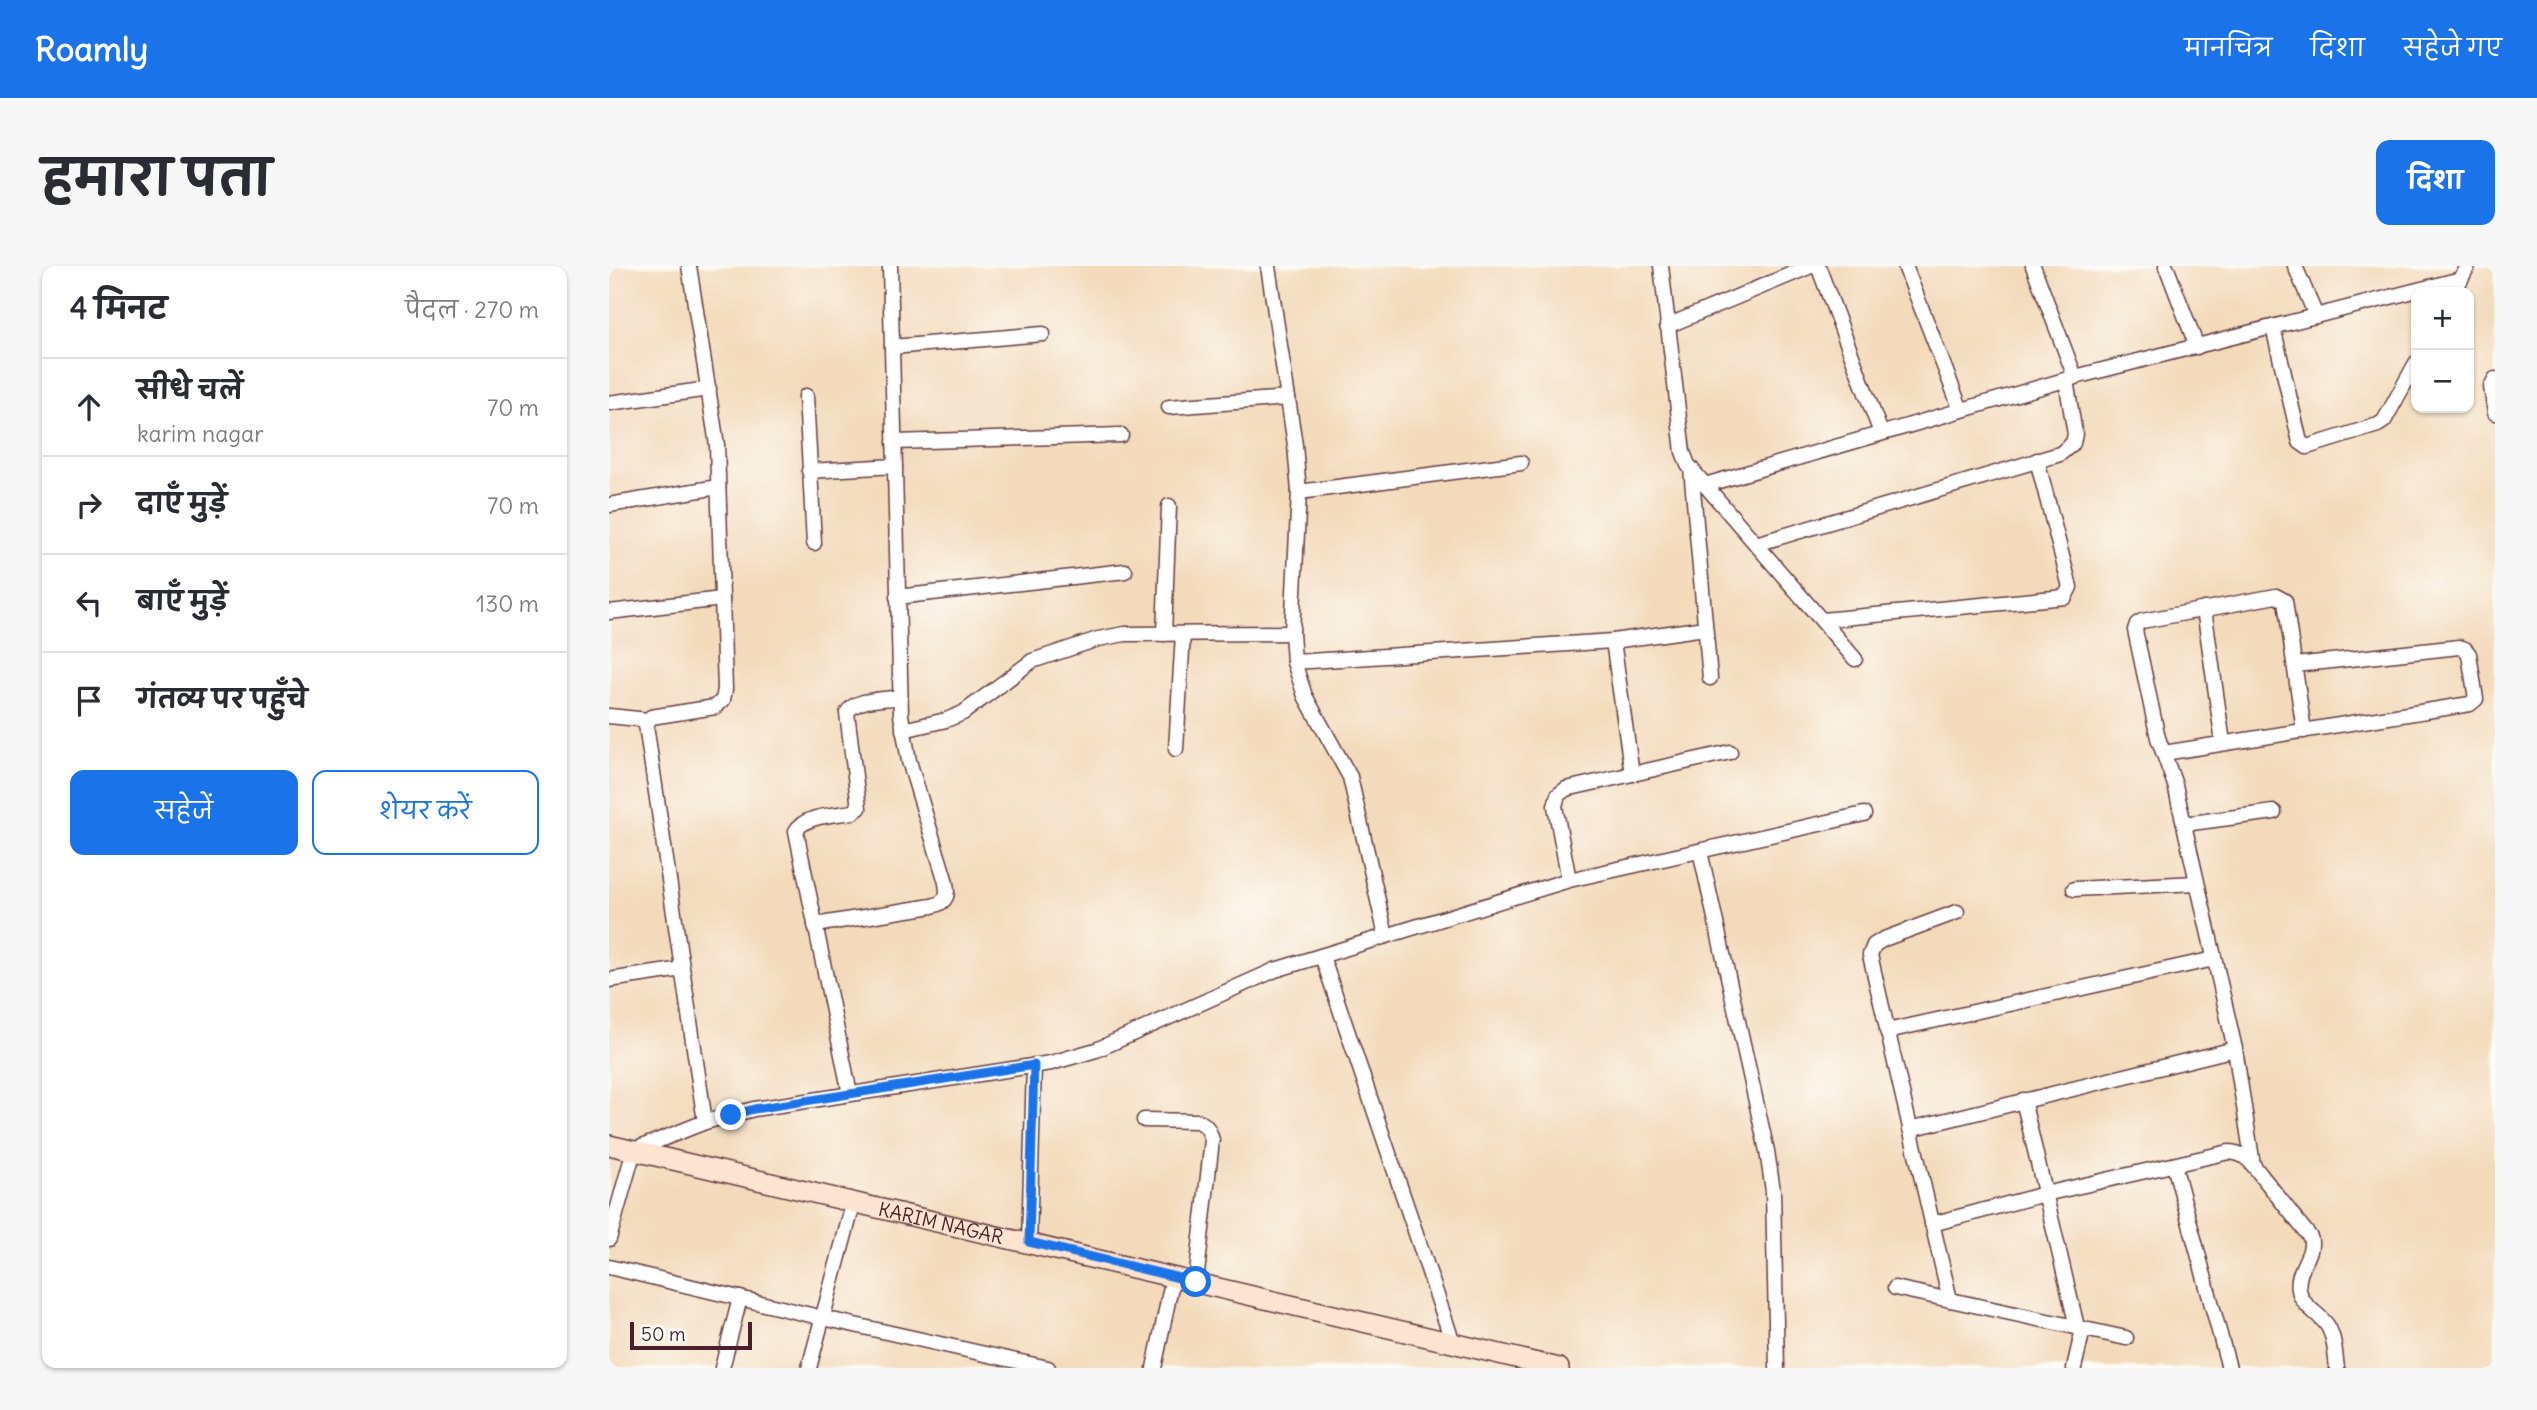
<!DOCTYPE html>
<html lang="hi">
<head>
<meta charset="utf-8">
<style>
  body { margin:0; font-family:Delius,"Playpen Sans Deva",sans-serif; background:#f7f7f7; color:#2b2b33 }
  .controls { position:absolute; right:21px; top:21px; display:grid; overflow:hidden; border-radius:14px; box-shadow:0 2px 5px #0004 }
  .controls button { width:63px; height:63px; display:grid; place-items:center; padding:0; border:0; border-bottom:2px solid #e1e1e2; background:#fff; color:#2b2b33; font:35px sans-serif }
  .scale { position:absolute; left:21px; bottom:18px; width:122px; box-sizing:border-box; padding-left:7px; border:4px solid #4a1f2b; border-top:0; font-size:19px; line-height:24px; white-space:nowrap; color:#4a1f2b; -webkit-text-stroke:5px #fdfcf7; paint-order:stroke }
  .stop { position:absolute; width:21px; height:21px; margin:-16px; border:5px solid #1a73e8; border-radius:50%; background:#fff }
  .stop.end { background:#1a73e8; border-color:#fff; box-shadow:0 2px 7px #0008 }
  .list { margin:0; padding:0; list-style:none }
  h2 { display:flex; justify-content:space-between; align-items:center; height:91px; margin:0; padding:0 28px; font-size:30px }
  h2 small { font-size:23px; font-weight:400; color:#7c7c81 }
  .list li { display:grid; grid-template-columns:46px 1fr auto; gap:21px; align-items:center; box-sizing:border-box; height:98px; padding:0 28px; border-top:2px solid #e1e1e2 }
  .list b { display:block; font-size:26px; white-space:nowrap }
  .list p { margin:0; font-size:23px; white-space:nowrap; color:#7c7c81 }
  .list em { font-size:23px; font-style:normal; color:#7c7c81 }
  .actions { display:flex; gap:14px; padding:21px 28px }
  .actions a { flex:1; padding:16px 0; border:2px solid #1a73e8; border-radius:14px; text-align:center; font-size:24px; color:#1a73e8 }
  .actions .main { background:#1a73e8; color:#fff }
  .icon { flex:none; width:38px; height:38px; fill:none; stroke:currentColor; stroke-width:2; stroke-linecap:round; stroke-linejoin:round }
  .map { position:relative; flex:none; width:1886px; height:1102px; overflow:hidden; border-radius:14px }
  header { display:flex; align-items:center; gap:42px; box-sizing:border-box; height:98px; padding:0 35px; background:#1a73e8; color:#fff }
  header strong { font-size:33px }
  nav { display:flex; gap:38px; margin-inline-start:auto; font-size:24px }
  .intro { display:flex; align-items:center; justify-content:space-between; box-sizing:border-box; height:168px; padding:0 42px }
  h1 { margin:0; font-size:49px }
  .button { padding:18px 32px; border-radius:14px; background:#1a73e8; color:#fff; font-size:24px; font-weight:700 }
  main { display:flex; gap:42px; padding:0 42px }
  aside { flex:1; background:#fff; border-radius:14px; box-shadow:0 2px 5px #0004 }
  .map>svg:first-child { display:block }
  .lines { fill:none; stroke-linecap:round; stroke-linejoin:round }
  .street-casing { stroke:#633b40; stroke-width:17 }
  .secondary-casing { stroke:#633b40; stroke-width:22 }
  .street { stroke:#fff; stroke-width:14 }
  .secondary { stroke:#fde4d1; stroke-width:19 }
  .route { stroke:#1a73e8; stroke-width:9 }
  .labels { text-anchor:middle; stroke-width:7; stroke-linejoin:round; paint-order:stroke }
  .street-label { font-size:19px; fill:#4a1f2b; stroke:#fdfcf7 }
</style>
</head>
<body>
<header>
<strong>Roamly</strong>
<nav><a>मानचित्र</a><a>दिशा</a><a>सहेजे गए</a></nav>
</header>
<div class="intro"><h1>हमारा पता</h1><a class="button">दिशा</a></div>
<main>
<aside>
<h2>4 मिनट<small>पैदल · 270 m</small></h2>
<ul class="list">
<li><svg class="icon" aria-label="ahead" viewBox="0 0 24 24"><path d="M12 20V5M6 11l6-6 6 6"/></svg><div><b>सीधे चलें</b><p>karim nagar</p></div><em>70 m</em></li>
<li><svg class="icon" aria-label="right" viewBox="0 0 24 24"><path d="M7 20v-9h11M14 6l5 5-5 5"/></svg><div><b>दाएँ मुड़ें</b></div><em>70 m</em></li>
<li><svg class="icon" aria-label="left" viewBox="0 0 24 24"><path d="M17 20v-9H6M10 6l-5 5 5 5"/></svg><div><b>बाएँ मुड़ें</b></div><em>130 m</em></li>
<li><svg class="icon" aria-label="arrive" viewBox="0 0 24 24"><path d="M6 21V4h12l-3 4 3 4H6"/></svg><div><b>गंतव्य पर पहुँचे</b></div></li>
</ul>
<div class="actions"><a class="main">सहेजें</a><a>शेयर करें</a></div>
</aside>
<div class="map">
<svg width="1886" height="1102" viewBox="0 0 1886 1102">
  <rect width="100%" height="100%" fill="#fdfcf7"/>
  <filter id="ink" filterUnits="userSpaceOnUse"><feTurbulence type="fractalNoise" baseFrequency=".0143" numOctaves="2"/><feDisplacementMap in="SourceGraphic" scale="14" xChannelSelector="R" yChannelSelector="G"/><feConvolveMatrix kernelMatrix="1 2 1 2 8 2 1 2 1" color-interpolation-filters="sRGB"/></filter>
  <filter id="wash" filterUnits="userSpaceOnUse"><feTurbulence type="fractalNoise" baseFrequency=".00686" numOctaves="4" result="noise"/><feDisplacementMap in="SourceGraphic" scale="28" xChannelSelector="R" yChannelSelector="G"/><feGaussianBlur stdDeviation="1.57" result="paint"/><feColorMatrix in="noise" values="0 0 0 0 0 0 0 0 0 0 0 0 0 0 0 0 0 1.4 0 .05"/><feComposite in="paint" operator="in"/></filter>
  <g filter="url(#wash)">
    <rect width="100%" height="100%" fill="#f3daba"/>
  </g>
  <g filter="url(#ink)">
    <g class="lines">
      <g class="street-casing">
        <g id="street">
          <polyline points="80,0 108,179 116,423 114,434 106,441 42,451 37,459 96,856"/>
          <polyline points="659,0 686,179 690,226 683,367 685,396 696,430 741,511 777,670"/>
          <polyline points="1052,0 1074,186 1079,199 1096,219 1246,393"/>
          <polyline points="1209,0 1272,167"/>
          <polyline points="1296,0 1352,144"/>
          <polyline points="1424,0 1466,111"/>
          <polyline points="1557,0 1588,81"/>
          <polyline points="1686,0 1707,50"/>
          <polyline points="1845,26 1859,0"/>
          <polyline points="1058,60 1202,0"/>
          <polyline points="1664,61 1691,176 1698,181 1769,159 1775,155 1807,97"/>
          <polyline points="283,81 434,68"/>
          <polyline points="1886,113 1882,121 1886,147"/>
          <polyline points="197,130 205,277"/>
          <polyline points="0,137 100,123"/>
          <polyline points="560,141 679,132"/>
          <polyline points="285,176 512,169"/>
          <polyline points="1082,202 1101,412"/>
          <polyline points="200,205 286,200"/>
          <polyline points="1096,219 1466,111 1852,13"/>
          <polyline points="690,226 912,197"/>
          <polyline points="0,239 109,221"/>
          <polyline points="1147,278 1451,188 1464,177 1466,168 1457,114"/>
          <polyline points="288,331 516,305"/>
          <polyline points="1595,343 1614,477"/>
          <polyline points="0,346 113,333"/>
          <polyline points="1213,354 1456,331 1461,321 1428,194"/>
          <polyline points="555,368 560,240"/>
          <polyline points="1004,375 1023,508"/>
          <polyline points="685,396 1004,375 1096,362"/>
          <polyline points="0,450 39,454"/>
          <polyline points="294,464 337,454 354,447 423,395 489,373 516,368 683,367"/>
          <polyline points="567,483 574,368"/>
          <polyline points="1555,487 1861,438 1867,433 1860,388 1856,383 1850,381 1686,399"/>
          <polyline points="1575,558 1665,546"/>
          <polyline points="1091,585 1158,885 1164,925 1168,1102"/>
          <polyline points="960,614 946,540 949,529 957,523 1121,486"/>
          <polyline points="1465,623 1588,617"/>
          <path d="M206,659L323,640C339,636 340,628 336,613L300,495L292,449L281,0"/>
          <polyline points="713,690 844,1077"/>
          <polyline points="0,714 73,703"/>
          <polyline points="1278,765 1605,693"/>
          <path d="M241,828L187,565C195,549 228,549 244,546L250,542L238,447C246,432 275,434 291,431"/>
          <polyline points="1414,834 1468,1061"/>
          <path d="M535,854L589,855C598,859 600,864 603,874L587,1016"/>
          <polyline points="1301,863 1626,783"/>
          <polyline points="1565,899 1620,1102"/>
          <polyline points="1644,899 1626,783 1566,519 1549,472 1526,364 1528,358 1533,355 1667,330 1676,335 1695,465"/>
          <path d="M1323,958L1436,928L1620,886C1631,887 1637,890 1644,899L1701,971C1707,988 1686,1003 1690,1024C1693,1041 1709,1046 1718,1059C1726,1071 1726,1088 1728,1102"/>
          <polyline points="0,973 25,884 96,856 145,843 442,797 487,784 666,704 960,614 1255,548"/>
          <polyline points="420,977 425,799"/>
          <polyline points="0,1001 214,1052 439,1102"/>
          <polyline points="1286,1022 1517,1072"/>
          <polyline points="1341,1034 1261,689 1265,679 1275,673 1348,646"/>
          <polyline points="113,1102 131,1032"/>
          <polyline points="200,1102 245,935"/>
          <polyline points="545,1102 564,1011"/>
          <polyline points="1465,1102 1474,1063"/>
        </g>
      </g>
      <g class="secondary-casing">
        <g id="secondary">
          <path id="s1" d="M0,879L950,1102"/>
        </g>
      </g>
      <use href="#street" class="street"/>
      <use href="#secondary" class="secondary"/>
    </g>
  </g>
  <g class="lines" filter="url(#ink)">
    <polyline class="route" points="122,849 145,843 425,799 420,976 587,1016"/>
  </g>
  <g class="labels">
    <g class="street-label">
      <text dy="7" stroke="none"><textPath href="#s1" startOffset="341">KARIM NAGAR</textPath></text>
    </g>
  </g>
</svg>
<div class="controls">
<button>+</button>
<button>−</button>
</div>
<div class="scale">50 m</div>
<div class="stop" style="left:587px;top:1016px"></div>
<div class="stop end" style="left:122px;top:849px"></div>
</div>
</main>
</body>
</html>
